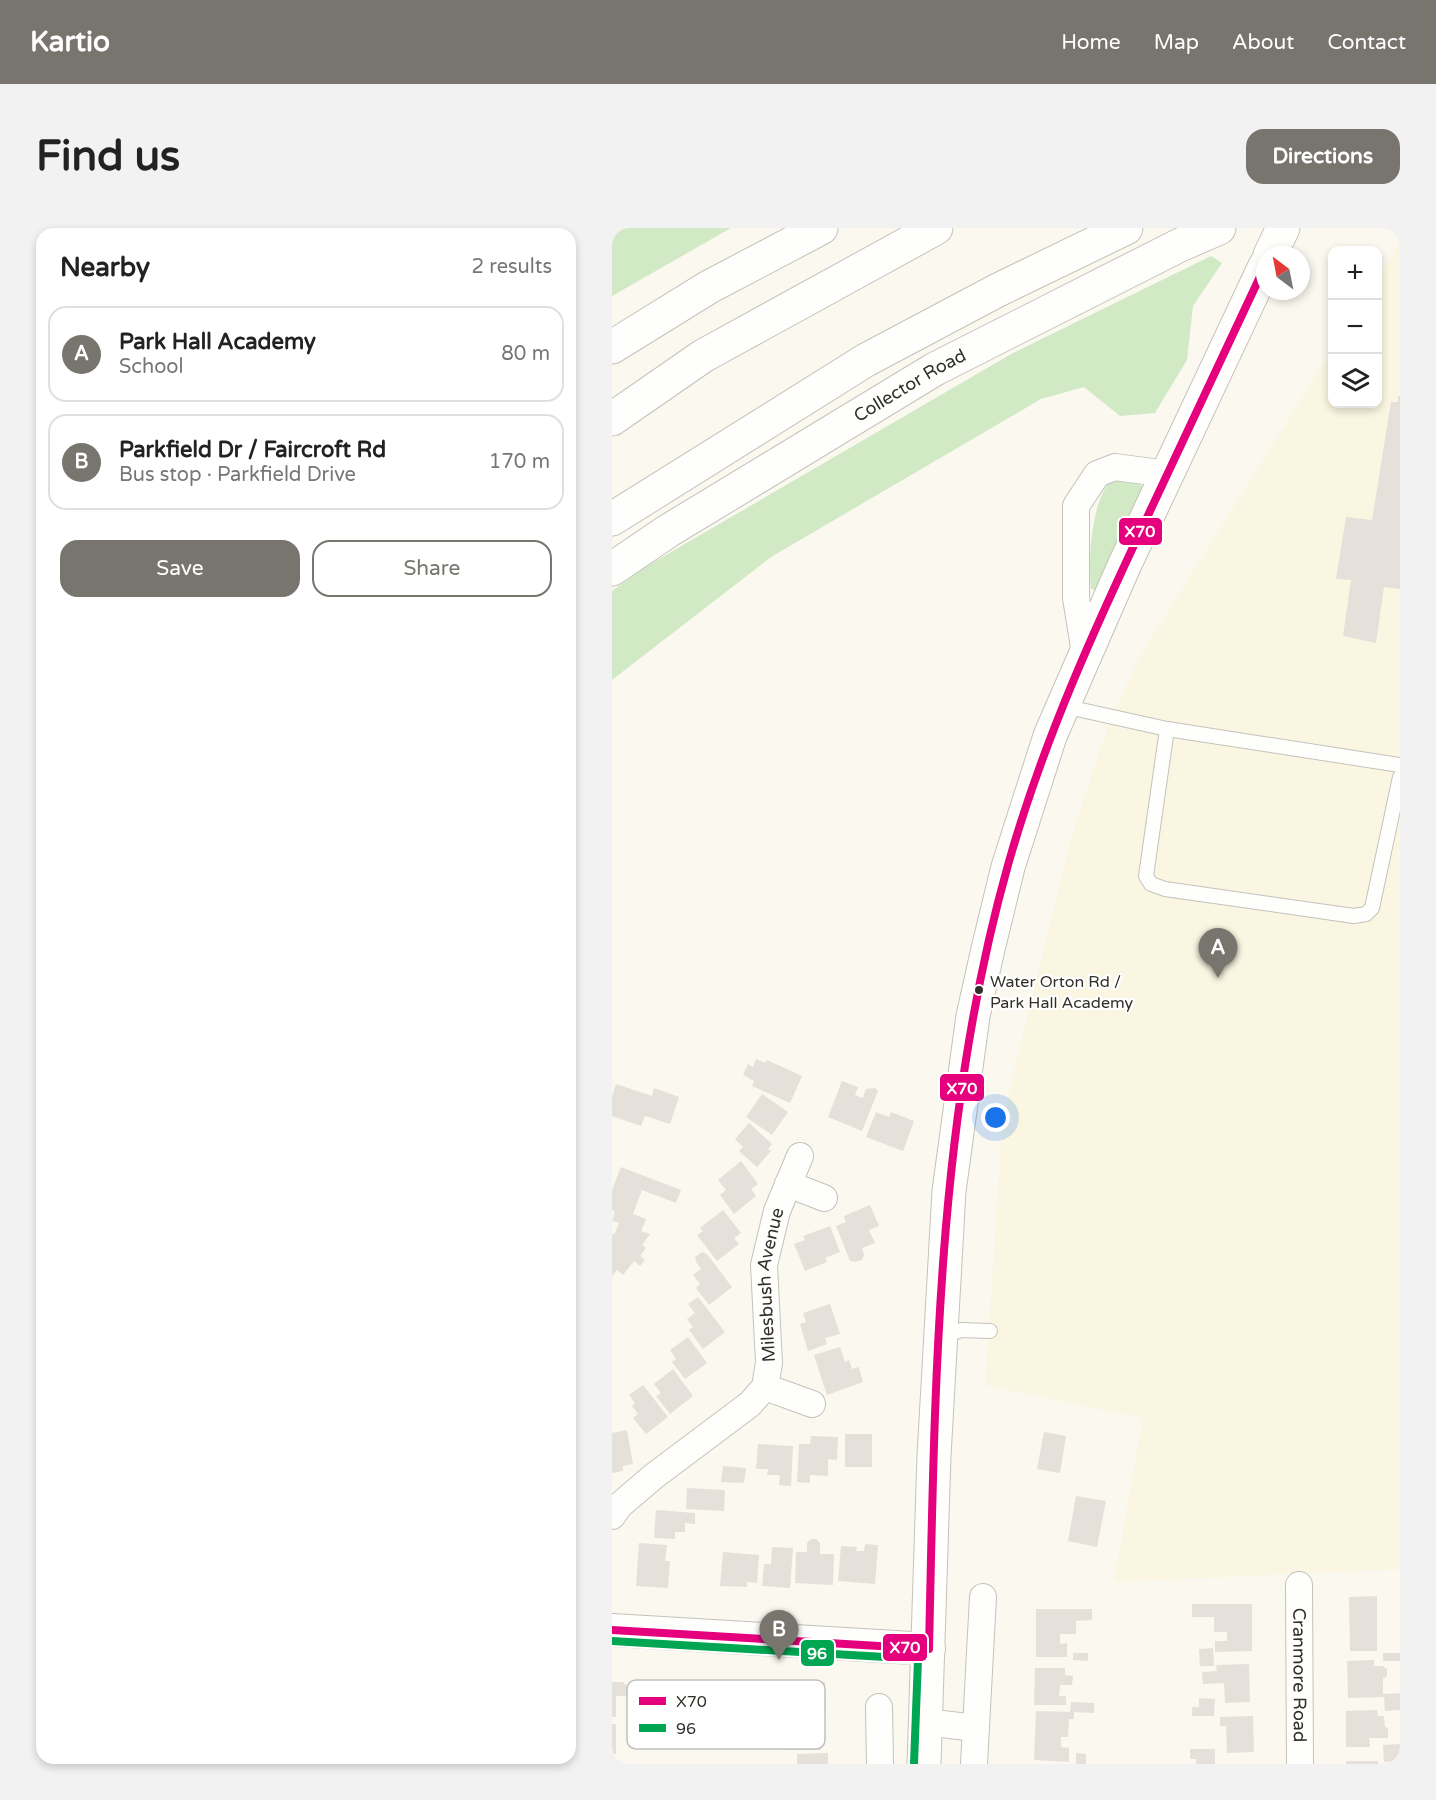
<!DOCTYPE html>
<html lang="en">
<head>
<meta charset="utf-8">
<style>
  body { margin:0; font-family:"Varela Round",sans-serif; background:#f2f2f2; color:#222 }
  .controls { position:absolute; right:18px; top:18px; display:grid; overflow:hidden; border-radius:12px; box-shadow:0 3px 9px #0003 }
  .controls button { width:54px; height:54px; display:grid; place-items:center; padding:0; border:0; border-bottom:2px solid #e0e0e0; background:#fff; color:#222; font:30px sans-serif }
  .compass { position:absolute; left:644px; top:18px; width:54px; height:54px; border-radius:50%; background:#fff; box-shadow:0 3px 9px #0003; rotate:328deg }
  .you { position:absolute; left:384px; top:890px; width:21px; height:21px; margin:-15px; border:4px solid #fff; border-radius:50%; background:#1a73e8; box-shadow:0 0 0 9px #1a73e833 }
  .badge { display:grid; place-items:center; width:39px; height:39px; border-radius:50%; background:#77756e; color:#fff; font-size:20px; font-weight:700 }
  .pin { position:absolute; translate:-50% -50px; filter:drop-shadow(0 2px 3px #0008) }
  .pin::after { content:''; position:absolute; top:32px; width:21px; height:18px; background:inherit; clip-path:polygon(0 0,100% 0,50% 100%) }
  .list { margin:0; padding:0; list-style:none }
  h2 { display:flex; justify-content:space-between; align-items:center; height:78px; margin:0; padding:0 24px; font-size:26px }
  h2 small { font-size:20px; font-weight:400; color:#767676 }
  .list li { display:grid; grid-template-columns:39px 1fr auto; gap:18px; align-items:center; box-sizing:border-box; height:96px; margin:0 12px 12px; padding:0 12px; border:2px solid #e0e0e0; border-radius:18px }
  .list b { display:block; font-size:22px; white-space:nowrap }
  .list p { margin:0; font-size:20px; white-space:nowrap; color:#767676 }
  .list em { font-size:20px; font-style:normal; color:#767676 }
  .actions { display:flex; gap:12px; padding:18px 24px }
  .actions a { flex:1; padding:14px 0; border:2px solid #77756e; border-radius:18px; text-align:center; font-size:21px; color:#77756e }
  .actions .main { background:#77756e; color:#fff }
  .icon { flex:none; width:33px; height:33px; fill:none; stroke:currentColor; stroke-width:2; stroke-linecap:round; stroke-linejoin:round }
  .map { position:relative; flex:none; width:788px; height:1536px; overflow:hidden; border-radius:18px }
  header { display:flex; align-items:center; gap:36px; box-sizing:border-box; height:84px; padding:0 30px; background:#77756e; color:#fff }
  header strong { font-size:28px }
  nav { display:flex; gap:33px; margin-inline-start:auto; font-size:21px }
  .intro { display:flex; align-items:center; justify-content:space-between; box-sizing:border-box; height:144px; padding:0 36px }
  h1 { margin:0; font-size:42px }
  .button { padding:15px 27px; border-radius:18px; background:#77756e; color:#fff; font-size:21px; font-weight:700 }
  main { display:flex; gap:36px; padding:0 36px }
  aside { flex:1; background:#fff; border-radius:18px; box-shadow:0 3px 9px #0003 }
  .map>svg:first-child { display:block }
  .built { fill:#faf6e2 }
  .green { fill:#d1eac5 }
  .building { fill:#e6e0db }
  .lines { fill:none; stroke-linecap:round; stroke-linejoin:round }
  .service-casing { stroke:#c4c2bb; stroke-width:16 }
  .minor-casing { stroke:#c4c2bb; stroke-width:28 }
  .tertiary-casing { stroke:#c4c2bb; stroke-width:34 }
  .secondary-casing { stroke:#c4c2bb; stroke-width:35 }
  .trunk-casing { stroke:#c4c2bb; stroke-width:35 }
  .motorway-casing { stroke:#c4c2bb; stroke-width:35 }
  .service { stroke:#fefefd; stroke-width:14 }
  .minor { stroke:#fefefd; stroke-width:26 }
  .tertiary { stroke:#fefefd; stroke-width:32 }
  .secondary { stroke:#fefefd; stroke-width:33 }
  .trunk { stroke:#fefefd; stroke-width:33 }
  .motorway { stroke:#fefefd; stroke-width:33 }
  .bus-1-casing { stroke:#fff; stroke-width:12 }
  .bus-2-casing { stroke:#fff; stroke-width:12 }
  .bus-1 { stroke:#e5007d; stroke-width:8 }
  .bus-2 { stroke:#00a651; stroke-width:8 }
  .bus-dot { fill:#312f28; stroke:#fff; stroke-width:2 }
  .labels { text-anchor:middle; stroke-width:4.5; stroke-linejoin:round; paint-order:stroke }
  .bus-label { font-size:16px; fill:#312f28; stroke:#fff; text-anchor:start }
  .street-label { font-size:18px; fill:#312f28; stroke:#fff }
  .key { fill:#fff; stroke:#c1c1be; stroke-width:1.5 }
  .key-label { font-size:16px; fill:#312f28 }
  .line-badge { stroke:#fff; stroke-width:2 }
  .badge-label { font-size:16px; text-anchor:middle; font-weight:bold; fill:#fff }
</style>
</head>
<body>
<header>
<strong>Kartio</strong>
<nav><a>Home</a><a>Map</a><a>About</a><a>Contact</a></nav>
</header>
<div class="intro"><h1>Find us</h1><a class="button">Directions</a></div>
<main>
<aside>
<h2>Nearby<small>2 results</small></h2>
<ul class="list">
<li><span class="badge">A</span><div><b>Park Hall Academy</b><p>School</p></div><em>80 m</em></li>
<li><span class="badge">B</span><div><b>Parkfield Dr / Faircroft Rd</b><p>Bus stop · Parkfield Drive</p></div><em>170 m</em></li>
</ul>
<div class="actions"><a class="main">Save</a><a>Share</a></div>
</aside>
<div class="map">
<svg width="788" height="1536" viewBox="0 0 788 1536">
  <rect width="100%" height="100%" fill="#faf8ef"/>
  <polygon class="built" points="788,14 788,1341 502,1354 531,1190 373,1157 391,889 459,610 493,507 525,433 720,122 720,176 766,176 766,50"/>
  <g class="green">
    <polygon points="0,0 119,0 0,68"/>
    <polygon points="599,28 610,35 581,78 575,132 543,185 508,188 472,159 429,171 159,329 0,452 0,363 35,338 401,125"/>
    <path d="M506,248L526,252L530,259L529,269L484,362L479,361C476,332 479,282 495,257C497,253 502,251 506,248Z"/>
  </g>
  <g class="building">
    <polygon points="786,168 788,168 788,361 772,359 764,415 731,408 739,352 724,351 734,289 760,292 779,174 786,174"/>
    <polygon points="144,831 153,835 155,832 190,848 178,875 140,858 142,853 131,847 136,836 141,839"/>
    <polygon points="230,853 246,859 243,867 251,870 254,861 263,860 266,863 250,903 216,889"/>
    <polygon points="4,856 40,868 42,860 67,869 58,896 33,888 29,898 0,888 0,868"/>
    <polygon points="150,866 176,884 160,907 134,889"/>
    <polygon points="264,884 277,889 279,884 302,893 291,923 254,909"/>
    <polygon points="137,895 160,916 156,921 159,923 145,939 127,923 131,919 123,911"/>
    <polygon points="129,933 146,956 139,961 144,968 122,986 108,967 114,962 106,952"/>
    <polygon points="9,939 69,962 64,975 30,962 21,986 34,991 29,1003 38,1006 30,1017 34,1020 28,1028 33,1032 28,1038 22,1033 11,1047 5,1042 0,1048 0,1005 2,1007 7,995 0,993 3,984 0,982 0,962"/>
    <polygon points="258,977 267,998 257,1002 263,1015 250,1020 252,1027 250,1032 243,1034 238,1033 224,998 234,994 232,988"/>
    <polygon points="111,982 129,1005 122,1010 127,1016 105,1033 85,1007 91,1003 88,1000"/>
    <polygon points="218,998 228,1024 213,1030 215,1034 193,1043 182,1016 193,1012 191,1008"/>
    <polygon points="90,1024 95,1026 120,1059 97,1077 84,1060 88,1056 81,1047 89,1041 84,1034 83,1029"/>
    <polygon points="86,1069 113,1104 91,1121 77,1102 81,1099 75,1091 83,1085 76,1076"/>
    <polygon points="218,1076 228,1106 213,1110 215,1116 196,1123 188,1096 194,1094 191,1085"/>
    <polygon points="76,1109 95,1135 73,1151 60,1134 64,1131 58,1122"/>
    <polygon points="228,1119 233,1134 237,1132 240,1141 247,1139 251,1154 215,1167 202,1127"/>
    <polygon points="61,1141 81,1168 58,1186 44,1168 49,1165 42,1156"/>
    <polygon points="31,1157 56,1189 34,1206 21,1190 26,1186 20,1178 23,1175 17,1167"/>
    <polygon points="15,1202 21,1236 11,1238 11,1243 0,1245 0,1205"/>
    <polygon points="432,1204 454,1208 448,1245 425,1241"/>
    <rect x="233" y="1206" width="27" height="33"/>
    <polygon points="199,1208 226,1209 225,1232 216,1231 216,1248 198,1247 198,1255 185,1254 187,1216 198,1216"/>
    <polygon points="146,1216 181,1218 179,1258 167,1257 168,1247 155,1247 156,1241 144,1241"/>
    <polygon points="111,1238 134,1240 132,1255 109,1254"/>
    <polygon points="75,1260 113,1262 112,1283 74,1281"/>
    <polygon points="464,1268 494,1273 485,1319 456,1313"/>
    <polygon points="44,1282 83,1285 83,1296 73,1295 73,1304 63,1304 63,1311 42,1310"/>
    <polygon points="199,1311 204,1311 208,1315 208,1326 222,1326 221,1357 183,1355 184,1324 195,1324 195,1315"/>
    <polygon points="27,1315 55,1317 53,1333 58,1333 56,1360 24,1358"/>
    <polygon points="253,1316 266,1317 263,1356 226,1353 229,1318 245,1319 244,1323 252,1323"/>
    <polygon points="160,1319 181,1320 178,1360 150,1358 152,1336 159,1336"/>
    <polygon points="111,1324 147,1327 145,1355 135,1354 135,1359 108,1358"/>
    <polygon points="765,1368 765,1423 738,1423 737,1369"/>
    <polygon points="580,1376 640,1376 640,1423 603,1424 603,1413 615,1413 615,1404 602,1404 602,1389 580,1389"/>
    <polygon points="424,1381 480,1381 480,1392 464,1393 464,1406 448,1406 448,1416 455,1415 455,1429 424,1429"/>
    <polygon points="601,1420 602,1438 588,1438 587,1421"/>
    <polygon points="461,1425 476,1425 476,1433 461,1432"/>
    <rect x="771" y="1425" width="17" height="8"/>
    <polygon points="762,1432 762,1438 771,1438 775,1441 775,1447 773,1450 771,1449 771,1466 788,1465 788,1482 773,1483 772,1469 736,1470 735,1433"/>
    <polygon points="637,1436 638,1474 613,1475 612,1455 591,1456 590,1444 605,1443 604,1437"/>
    <polygon points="423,1440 453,1440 453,1447 461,1448 460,1457 448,1457 447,1468 454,1468 454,1477 422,1477"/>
    <polygon points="0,1454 11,1454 16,1459 17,1464 13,1468 4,1468 4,1489 0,1489"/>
    <polygon points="171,1454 213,1454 214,1486 179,1486 179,1466 171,1466 168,1463 168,1458"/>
    <polygon points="587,1470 603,1471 602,1488 580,1488 580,1479 587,1479"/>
    <polygon points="459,1474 482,1475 482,1485 462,1484 462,1491 457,1491 456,1509 449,1509 449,1519 457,1520 457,1534 422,1532 424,1483 458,1484"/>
    <polygon points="765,1482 766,1488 772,1488 773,1499 776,1500 776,1510 757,1510 758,1519 734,1519 734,1483"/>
    <polygon points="641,1488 642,1524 615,1525 614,1498 608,1498 608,1489"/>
    <polygon points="177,1492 209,1492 209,1522 172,1522 169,1513 170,1510 177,1510"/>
    <rect x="0" y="1496" width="4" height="30"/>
    <polygon points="788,1516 788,1533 772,1534 771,1517"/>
    <polygon points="578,1521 603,1521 603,1536 584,1536 584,1531 578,1531"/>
    <polygon points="216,1525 216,1536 185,1536 185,1526"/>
    <polygon points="464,1525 474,1526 474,1536 464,1536"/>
    <rect x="734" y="1533" width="32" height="3"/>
  </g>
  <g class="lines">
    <g class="service-casing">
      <g id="service">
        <polyline points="451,478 555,501 788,537"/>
        <polyline points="555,501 534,648 539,656 553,661 742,688 754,686 760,680 788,549"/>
        <polyline points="329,1108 350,1102 378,1103"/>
      </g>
    </g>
    <g class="minor-casing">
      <g id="minor">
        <polyline points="473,425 464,370 464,278 485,246 503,239 555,246"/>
        <polyline points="176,956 212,970"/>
        <polyline points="153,1159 200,1176"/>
        <path id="s1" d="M0,1288L8,1277L42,1248L138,1176L153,1159L157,1135L152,1037L165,983L188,928"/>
        <path id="s2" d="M687,1357L688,1536"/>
        <polyline points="267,1479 268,1536"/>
        <polyline points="314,1494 363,1500"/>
        <polyline points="362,1536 371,1369"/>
      </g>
    </g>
    <g class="tertiary-casing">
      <polyline id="tertiary" points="0,1402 317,1421"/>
    </g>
    <g class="secondary-casing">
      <g id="secondary">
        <polyline points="658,27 671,0"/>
        <polyline points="312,1536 322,1228 337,963 361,788 376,721 396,639 438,508 451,478 512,338 653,38"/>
      </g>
    </g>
    <g class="trunk-casing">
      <g id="trunk">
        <polyline points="0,291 254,132 386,62 514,0"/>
        <path id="s3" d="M0,341L56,303L323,141L568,17L607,0"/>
      </g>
    </g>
    <g class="motorway-casing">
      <g id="motorway">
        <polyline points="0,119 97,59 209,0"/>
        <polyline points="0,191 91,128 324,0"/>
      </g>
    </g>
    <use href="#service" class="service"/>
    <use href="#minor" class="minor"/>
    <use href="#tertiary" class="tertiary"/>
    <use href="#secondary" class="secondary"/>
    <use href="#trunk" class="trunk"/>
    <use href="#motorway" class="motorway"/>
    <g class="bus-1-casing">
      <path id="bus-1" d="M0,1402L317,1421C323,1158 324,892 396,637C431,513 484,397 539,281C577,200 615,119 653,38"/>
    </g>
    <g class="bus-2-casing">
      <polyline id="bus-2" points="0,1413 306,1431 302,1536"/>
    </g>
    <use href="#bus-1" class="bus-1"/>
    <use href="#bus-2" class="bus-2"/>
  </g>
  <circle class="bus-dot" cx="367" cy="762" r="5"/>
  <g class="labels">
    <g class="bus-label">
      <text x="378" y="759">Water Orton Rd /<tspan x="378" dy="21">Park Hall Academy</tspan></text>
    </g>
    <g class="street-label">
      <text dy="6" stroke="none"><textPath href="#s3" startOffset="350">Collector Road</textPath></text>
      <text dy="6" stroke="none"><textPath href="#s1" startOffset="304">Milesbush Avenue</textPath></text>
      <text dy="6" stroke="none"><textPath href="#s2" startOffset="90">Cranmore Road</textPath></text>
    </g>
  </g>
  <rect x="15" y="1452" width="198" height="69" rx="9" class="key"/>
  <rect x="27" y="1469" width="27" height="8" fill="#e5007d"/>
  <rect x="27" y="1496" width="27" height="8" fill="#00a651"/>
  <g class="key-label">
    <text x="64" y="1479">X70</text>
    <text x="64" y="1506">96</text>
  </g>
  <g class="line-badge">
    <rect x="506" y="289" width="45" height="29" rx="6" fill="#e5007d"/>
    <rect x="327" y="845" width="46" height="29" rx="6" fill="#e5007d"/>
    <rect x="270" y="1405" width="46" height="29" rx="6" fill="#e5007d"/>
    <rect x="188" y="1411" width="35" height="28" rx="6" fill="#00a651"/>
  </g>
  <g class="badge-label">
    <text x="528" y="309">X70</text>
    <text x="350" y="866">X70</text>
    <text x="293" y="1425">X70</text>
    <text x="205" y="1431">96</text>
  </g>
</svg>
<div class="controls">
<button>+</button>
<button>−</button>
<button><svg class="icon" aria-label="layers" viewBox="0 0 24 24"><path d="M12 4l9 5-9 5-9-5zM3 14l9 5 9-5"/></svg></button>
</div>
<svg class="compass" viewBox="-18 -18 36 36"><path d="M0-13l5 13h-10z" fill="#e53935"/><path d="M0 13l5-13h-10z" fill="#767676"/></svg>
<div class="you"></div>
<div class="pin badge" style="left:606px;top:750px">A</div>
<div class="pin badge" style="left:167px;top:1432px">B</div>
</div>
</main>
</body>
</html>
